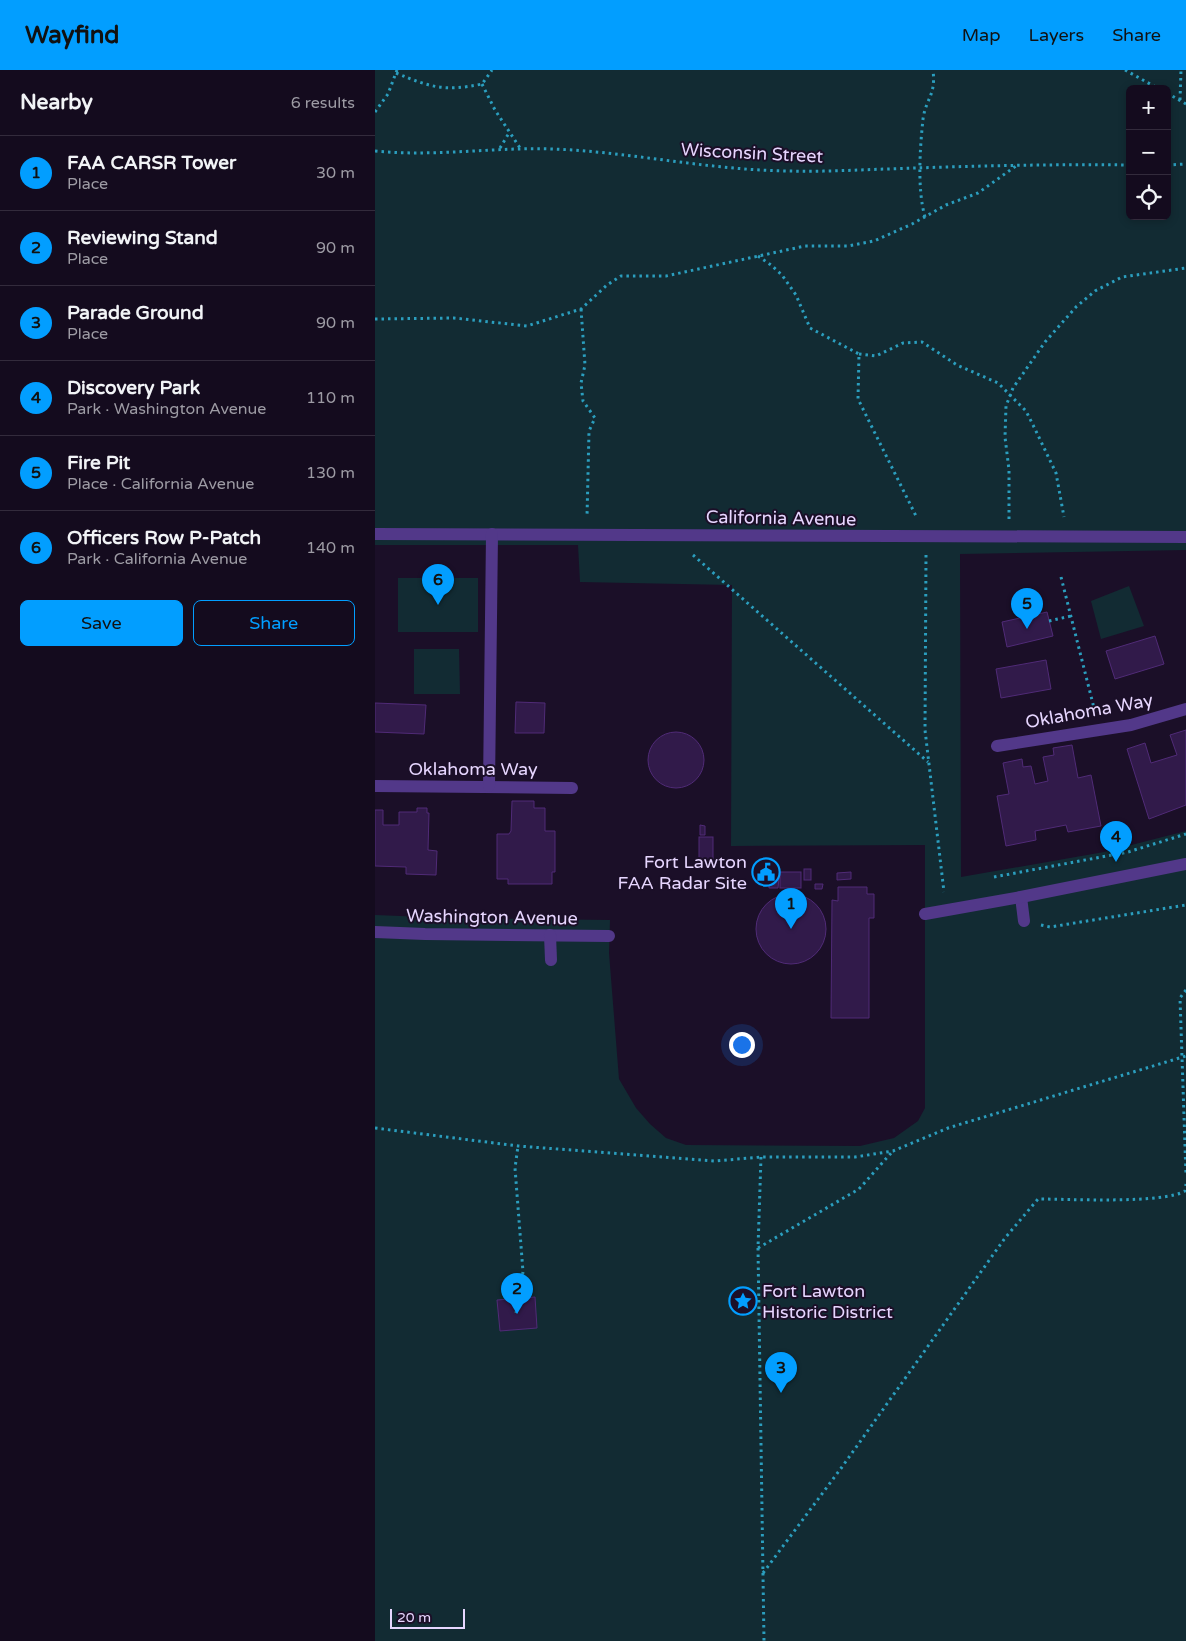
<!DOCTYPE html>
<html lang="en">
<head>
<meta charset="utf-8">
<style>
  body { margin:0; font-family:"Varela Round",sans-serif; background:#21192b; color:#f1f3f6 }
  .controls { position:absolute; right:15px; top:15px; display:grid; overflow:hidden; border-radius:8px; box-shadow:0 2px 8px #0003 }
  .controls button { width:45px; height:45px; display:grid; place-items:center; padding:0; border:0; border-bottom:1px solid #332b3c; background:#140b1e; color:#f1f3f6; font:25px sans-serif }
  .scale { position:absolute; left:15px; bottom:12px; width:75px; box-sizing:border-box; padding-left:5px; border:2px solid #e7d6ff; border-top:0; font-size:14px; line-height:18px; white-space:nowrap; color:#e7d6ff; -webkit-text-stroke:4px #1b0f28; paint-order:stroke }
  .you { position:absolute; left:366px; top:974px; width:18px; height:18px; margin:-12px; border:4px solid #fff; border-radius:50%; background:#1a73e8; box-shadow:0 0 0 8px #1a73e833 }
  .badge { display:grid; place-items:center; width:32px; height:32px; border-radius:50%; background:#029eff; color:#111; font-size:16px; font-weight:700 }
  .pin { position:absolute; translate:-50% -41px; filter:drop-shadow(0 1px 2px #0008) }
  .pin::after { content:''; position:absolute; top:26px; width:18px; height:15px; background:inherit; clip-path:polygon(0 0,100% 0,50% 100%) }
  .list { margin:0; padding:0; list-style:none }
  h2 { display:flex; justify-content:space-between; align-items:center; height:65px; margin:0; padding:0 20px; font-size:21px }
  h2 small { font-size:16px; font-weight:400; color:#9d9ba4 }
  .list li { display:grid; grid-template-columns:32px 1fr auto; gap:15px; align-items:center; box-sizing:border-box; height:75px; padding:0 20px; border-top:1px solid #332b3c }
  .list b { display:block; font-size:19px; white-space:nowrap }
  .list p { margin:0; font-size:16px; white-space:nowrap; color:#9d9ba4 }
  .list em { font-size:16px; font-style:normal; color:#9d9ba4 }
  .actions { display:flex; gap:10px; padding:15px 20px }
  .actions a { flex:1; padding:11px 0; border:1px solid #029eff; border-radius:8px; text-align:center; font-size:18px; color:#029eff }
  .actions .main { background:#029eff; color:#111 }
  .icon { flex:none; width:28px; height:28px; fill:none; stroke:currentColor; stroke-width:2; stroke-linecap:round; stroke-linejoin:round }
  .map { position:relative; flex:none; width:811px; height:1571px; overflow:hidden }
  header { display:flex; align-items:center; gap:30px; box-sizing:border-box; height:70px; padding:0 25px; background:#029eff; color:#111 }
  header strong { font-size:24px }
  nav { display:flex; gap:28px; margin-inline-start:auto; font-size:18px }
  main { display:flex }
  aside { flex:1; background:#140b1e }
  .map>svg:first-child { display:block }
  .green { fill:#122b33; fill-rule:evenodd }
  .building { fill:#311a4a; stroke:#502b77 }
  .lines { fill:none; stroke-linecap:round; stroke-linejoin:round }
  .path { stroke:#2b9ebe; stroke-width:3; stroke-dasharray:2.5 4; stroke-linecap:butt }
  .minor { stroke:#523889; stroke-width:12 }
  .labels { text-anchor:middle; stroke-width:4; stroke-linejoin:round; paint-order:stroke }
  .street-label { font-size:18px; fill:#e7d6ff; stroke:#1b0f28 }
  .poi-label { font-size:18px; fill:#e7d6ff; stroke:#1b0f28; text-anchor:end }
</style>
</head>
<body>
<header>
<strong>Wayfind</strong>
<nav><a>Map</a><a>Layers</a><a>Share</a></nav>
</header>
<main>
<aside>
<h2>Nearby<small>6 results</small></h2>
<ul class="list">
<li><span class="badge">1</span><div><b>FAA CARSR Tower</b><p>Place</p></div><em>30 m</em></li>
<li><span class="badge">2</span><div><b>Reviewing Stand</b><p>Place</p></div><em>90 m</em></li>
<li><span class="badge">3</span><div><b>Parade Ground</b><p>Place</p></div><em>90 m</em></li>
<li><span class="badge">4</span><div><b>Discovery Park</b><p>Park · Washington Avenue</p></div><em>110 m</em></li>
<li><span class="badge">5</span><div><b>Fire Pit</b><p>Place · California Avenue</p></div><em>130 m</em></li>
<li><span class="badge">6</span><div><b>Officers Row P-Patch</b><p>Park · California Avenue</p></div><em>140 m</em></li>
</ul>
<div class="actions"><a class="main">Save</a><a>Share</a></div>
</aside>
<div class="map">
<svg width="811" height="1571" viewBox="0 0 811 1571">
  <rect width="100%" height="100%" fill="#1b0f28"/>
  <g class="green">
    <path d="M0,0H811V480L585,484L586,807L729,782L811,761V1571H0V845L76,848L235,850L234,883L244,1009L261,1038L275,1054L291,1068L311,1075L485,1076L519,1068L543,1051L550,1038V775L356,776L357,515L205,512L203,475H0ZM755,19H792V146H755Z"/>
    <rect x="23" y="508" width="80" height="54"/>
    <polygon points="754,516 769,556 726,569 716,531"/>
    <polygon points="39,579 84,579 85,624 39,624"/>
  </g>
  <g class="building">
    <polygon points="672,542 678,566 632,577 627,552"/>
    <polygon points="780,566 789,594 740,609 731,581"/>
    <polygon points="671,590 676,619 626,628 621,599"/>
    <polygon points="141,632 170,633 169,663 140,663"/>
    <polygon points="0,633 51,635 49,664 0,662"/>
    <polygon points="811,660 811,735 774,749 752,679 770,673 776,693 802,685 795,665"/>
    <circle cx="301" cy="690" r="28"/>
    <polygon points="697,675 703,708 716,705 726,756 693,762 691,755 660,761 661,770 631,776 622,726 634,724 628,693 647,689 648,697 656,696 660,714 673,711 668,687 679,685 678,678"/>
    <polygon points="137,731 159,731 159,738 170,738 170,761 180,761 180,802 177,802 177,814 133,814 133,809 122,809 122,764 134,764 136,761"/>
    <polygon points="42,738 52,738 52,743 54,743 53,780 62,781 61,805 31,804 31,797 0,796 0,740 8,740 8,755 24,755 24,742 42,742"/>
    <polygon points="325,755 330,756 330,765 325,765"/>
    <rect x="324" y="767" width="14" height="29"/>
    <rect x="429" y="799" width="7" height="11"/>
    <rect x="405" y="802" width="21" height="16"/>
    <polygon points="476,802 476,809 462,810 462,803"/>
    <polygon points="394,808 404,808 403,818 394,818"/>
    <polygon points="440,814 448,814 447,819 440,819"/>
    <polygon points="463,817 492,817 492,824 499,824 499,848 494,848 494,948 456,948 457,830 463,831"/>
    <circle cx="416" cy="859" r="35"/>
    <polygon points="160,1227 162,1258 125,1261 122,1230"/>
  </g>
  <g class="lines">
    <g class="path">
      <polyline points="750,0 784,19"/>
      <path d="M21,3C55,17 69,22 107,14L117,0"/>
      <polyline points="107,14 120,40 145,78"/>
      <polyline points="792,23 811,34"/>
      <polyline points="805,30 806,0"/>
      <polyline points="0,42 13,24 22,0"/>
      <polyline points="125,78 134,63"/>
      <path d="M0,81C60,87 118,77 178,79C256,82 333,100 413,101C446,102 479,100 512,99C593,96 674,94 755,95"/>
      <polyline points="792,95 811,94"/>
      <path d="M550,147C542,119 545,78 548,49C551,28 561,26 558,0"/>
      <polyline points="383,186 396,195 407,205 421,225 435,258 484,284 483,329 542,448"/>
      <polyline points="206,239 210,295 206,313 208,331 220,348 214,361 212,447"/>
      <polyline points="0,249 79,248 152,256 206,239 232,215 246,206 291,206 430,176 473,176 499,171 537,154 571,135 603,123 641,96"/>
      <polyline points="484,284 501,286 528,273 547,272 582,295 623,313 651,341 660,359 681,403 689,447"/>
      <polyline points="634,449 634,400 630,367 631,336 638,318 670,272 701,237 720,221 747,207 811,198"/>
      <polyline points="318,485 553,692"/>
      <polyline points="551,485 550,660 569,822"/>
      <polyline points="686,507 720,642"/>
      <polyline points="674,551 696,546"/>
      <polyline points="619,807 753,782 811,764"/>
      <polyline points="666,855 675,857 811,835"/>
      <polyline points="811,920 805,928 811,1105"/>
      <polyline points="0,1058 143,1076 340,1091 386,1087 480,1087 518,1081 573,1058 811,986"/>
      <polyline points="386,1087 383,1178 389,1571"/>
      <polyline points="383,1178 484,1119 517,1082"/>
      <polyline points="141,1243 148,1202 140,1098 143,1076"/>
      <path d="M388,1503L467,1397L630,1168L663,1129C694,1129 788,1134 810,1121L811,1114"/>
    </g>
    <g class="minor">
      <polyline points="0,464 811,467"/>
      <polyline points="622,676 756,655 811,639"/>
      <polyline points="0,716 197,718"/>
      <polyline points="114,716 117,464"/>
      <polyline points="646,827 649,851"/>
      <polyline points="550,844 646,827 811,794"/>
      <polyline points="0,862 50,864 234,866"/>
      <polyline points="175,865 176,890"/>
    </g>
  </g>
  <defs>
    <g id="civic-ring" transform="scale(1.4375)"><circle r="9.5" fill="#1b0f28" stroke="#029eff" stroke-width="1.5"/><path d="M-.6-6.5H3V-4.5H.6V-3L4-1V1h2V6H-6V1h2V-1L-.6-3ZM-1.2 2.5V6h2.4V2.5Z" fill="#029eff"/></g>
    <g id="sight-ring" transform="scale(1.4375)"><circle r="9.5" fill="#1b0f28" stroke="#029eff" stroke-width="1.5"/><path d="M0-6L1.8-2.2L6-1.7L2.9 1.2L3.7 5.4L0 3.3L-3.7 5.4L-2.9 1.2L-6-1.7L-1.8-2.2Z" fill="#029eff"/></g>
  </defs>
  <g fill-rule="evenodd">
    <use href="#civic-ring" x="391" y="802"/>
    <use href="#sight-ring" x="368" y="1231"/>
  </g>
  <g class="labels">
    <g class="street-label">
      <text transform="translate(377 83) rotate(3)" y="6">Wisconsin Street</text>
      <text transform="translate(406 448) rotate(1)" y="6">California Avenue</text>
      <text transform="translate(714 641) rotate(-10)" y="6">Oklahoma Way</text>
      <text x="98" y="705">Oklahoma Way</text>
      <text transform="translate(117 847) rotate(1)" y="6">Washington Avenue</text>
    </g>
    <g class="poi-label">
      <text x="372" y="798">Fort Lawton<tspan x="372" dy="21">FAA Radar Site</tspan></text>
      <text x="387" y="1227" text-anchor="start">Fort Lawton<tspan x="387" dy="21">Historic District</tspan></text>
    </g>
  </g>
</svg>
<div class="controls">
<button>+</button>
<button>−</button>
<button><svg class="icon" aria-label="locate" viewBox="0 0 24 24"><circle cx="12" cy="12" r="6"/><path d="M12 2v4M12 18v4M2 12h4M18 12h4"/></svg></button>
</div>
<div class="scale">20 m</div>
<div class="you"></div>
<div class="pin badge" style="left:416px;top:859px">1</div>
<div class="pin badge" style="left:142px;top:1244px">2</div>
<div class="pin badge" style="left:406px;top:1323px">3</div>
<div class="pin badge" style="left:741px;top:792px">4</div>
<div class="pin badge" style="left:652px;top:559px">5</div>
<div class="pin badge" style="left:63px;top:535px">6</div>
</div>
</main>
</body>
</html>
